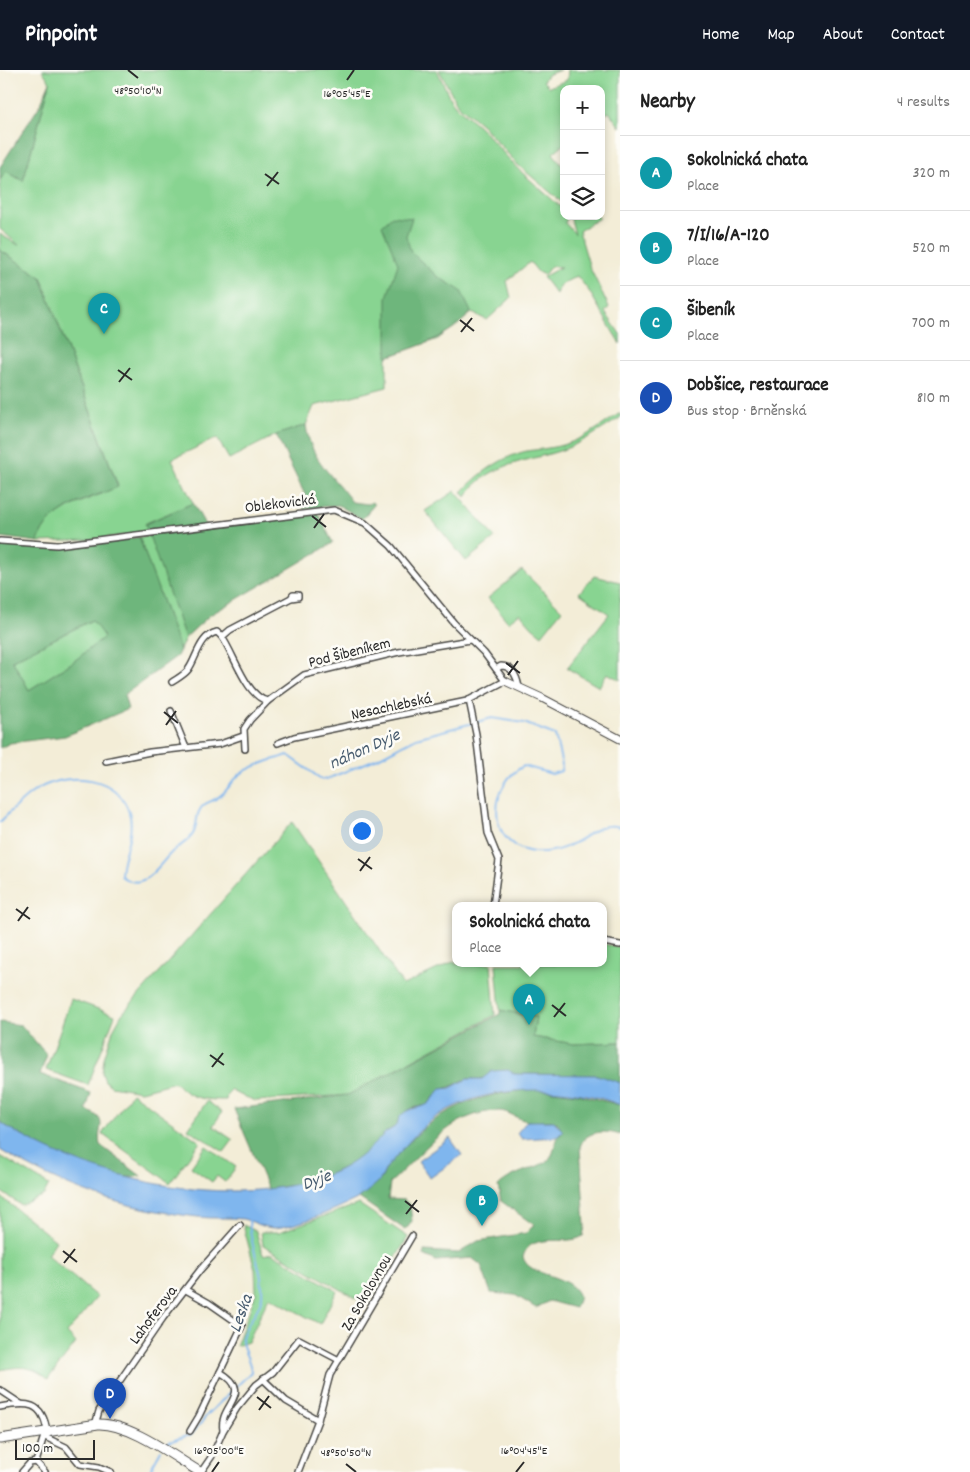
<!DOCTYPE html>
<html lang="en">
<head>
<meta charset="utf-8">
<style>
  body { margin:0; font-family:Dekko,sans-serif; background:#f6f6f6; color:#222 }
  .controls { position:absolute; right:15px; top:15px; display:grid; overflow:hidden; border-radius:10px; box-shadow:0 2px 8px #0003 }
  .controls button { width:45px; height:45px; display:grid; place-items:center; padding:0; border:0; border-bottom:1px solid #e0e0e0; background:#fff; color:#222; font:25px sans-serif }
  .scale { position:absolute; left:15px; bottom:12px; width:80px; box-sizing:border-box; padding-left:5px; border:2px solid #2b2b2b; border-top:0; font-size:14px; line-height:18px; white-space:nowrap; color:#2b2b2b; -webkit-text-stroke:4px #fdfcf7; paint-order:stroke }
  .you { position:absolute; left:361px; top:760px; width:18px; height:18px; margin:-12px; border:4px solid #fff; border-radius:50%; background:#1a73e8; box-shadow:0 0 0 8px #1a73e833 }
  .badge { display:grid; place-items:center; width:32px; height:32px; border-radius:50%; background:#111827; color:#fff; font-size:16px; font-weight:700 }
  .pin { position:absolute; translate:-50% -41px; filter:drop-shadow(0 1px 2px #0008) }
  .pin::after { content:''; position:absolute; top:26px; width:18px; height:15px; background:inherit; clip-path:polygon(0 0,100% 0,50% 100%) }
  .popup { position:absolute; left:452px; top:832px; width:155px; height:65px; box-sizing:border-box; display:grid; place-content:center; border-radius:10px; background:#fff; filter:drop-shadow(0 1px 4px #0005); font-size:16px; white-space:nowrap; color:#767676 }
  .popup b { font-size:19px; color:#222 }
  .popup::after { content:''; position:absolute; left:50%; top:100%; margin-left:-10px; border:10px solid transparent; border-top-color:#fff }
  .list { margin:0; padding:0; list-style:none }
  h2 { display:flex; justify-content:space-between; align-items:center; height:65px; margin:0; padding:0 20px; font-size:21px }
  h2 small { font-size:16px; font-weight:400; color:#767676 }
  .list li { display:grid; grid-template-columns:32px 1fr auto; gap:15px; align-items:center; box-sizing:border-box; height:75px; padding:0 20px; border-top:1px solid #e0e0e0 }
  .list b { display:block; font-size:19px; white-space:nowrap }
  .list p { margin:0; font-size:16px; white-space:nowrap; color:#767676 }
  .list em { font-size:16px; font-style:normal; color:#767676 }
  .icon { flex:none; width:28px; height:28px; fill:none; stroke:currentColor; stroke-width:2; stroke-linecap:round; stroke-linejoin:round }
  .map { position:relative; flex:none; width:620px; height:1402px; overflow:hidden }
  header { display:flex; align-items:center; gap:30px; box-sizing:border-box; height:70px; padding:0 25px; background:#111827; color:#fff }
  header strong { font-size:24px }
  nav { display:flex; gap:28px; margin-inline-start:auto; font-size:18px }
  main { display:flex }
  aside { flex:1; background:#fff }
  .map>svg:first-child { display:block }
  .green { fill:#88d491; stroke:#5a805e }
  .forest { fill:#6eb67b; stroke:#4c7053; fill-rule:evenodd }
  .water { fill:#7fb6ee; stroke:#55708c }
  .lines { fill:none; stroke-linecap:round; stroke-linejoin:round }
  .stream { stroke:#7fb6ee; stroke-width:2 }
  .minor-casing { stroke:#494845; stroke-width:8 }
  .tertiary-casing { stroke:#494845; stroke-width:9 }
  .primary-casing { stroke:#494845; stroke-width:11 }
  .minor { stroke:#fff; stroke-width:5 }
  .tertiary { stroke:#fff; stroke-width:7 }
  .primary { stroke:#fff; stroke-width:9 }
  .ticks { fill:none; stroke:#2b2b2b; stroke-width:2 }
  .labels { text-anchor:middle; stroke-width:5; stroke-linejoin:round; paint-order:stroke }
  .street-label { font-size:16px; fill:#2b2b2b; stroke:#fdfcf7 }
  .water-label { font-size:18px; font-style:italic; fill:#485c6f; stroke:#fdfcf7 }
  .ticks-label { font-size:12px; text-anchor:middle; fill:#2b2b2b; stroke:#fdfcf7; stroke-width:5; stroke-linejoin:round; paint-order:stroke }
</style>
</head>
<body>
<header>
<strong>Pinpoint</strong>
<nav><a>Home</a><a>Map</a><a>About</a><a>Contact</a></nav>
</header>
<main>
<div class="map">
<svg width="620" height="1402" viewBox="0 0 620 1402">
  <rect width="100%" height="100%" fill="#fdfcf7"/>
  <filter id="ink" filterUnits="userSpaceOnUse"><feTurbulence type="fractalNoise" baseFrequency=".02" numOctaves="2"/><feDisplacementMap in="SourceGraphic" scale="10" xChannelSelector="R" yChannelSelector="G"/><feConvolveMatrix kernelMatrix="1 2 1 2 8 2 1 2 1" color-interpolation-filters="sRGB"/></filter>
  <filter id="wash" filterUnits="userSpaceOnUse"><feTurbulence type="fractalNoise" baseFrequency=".0096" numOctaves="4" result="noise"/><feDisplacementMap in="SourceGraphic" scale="20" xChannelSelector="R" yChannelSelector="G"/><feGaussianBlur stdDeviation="1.12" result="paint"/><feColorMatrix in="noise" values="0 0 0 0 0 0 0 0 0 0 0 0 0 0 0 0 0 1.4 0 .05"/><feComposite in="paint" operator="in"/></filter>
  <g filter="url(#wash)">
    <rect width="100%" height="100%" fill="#f3edd7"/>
    <g class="green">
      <path d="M42,0H437L450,28L457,37L480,57L518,99L564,140V146H568L565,153L575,164L570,146H598L599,148L579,161L590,198L609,237L605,242L620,264V274L589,221L577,206L560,215L556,224L543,207L561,197L551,196L544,205L538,202L530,192L507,211L511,228L487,250L472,243L438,269L387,287V317L314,336L306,355L276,365L229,389L217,368L172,389L193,433L146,453L148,462L89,470L38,472C46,438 91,431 118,416L41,207L0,180V164L20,176L0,159V110L6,101L23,111L50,12Z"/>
      <polygon points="439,0 560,0 547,5 543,11 549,17 567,10 568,0 620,0 620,57 609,42 601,47 601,19 564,19 564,74 553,83 564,98 564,134 518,95 482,55 458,35"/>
      <path d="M620,343V348C604,358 588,369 570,377C535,392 488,390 466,427L462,422C478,404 503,386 527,381C540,379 554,378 566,374C585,368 603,355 620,343Z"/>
      <polygon points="455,421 495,468 466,491 425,441"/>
      <polygon points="150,466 185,568 180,580 139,467"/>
      <polygon points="522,500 562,540 542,565 532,557 520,543 508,552 488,528"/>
      <polygon points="594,506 620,512 620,610 607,603 599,617 567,598 609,544 579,523"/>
      <polygon points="92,550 105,567 73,592 29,620 12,590"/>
      <path d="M292,752L403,915L455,891V894H491L495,945L348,1025L256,1031L235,1023L232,1019L227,1024L226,1030C205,1030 189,1029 175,1012L141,1021L111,1016L105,1011L102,1003L104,988L113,960L122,944Z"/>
      <polygon points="603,874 620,877 620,972 574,974 533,967 536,947 500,940 496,894 603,894"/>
      <polygon points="71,929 115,945 88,1015 46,1000"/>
      <polygon points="132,1023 200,1072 170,1113 102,1064"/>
      <polygon points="207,1031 222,1042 213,1056 233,1070 224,1082 188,1059"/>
      <polygon points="206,1076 236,1097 225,1112 217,1106 212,1112 191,1097"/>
      <polygon points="0,1086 49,1115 44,1125 21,1135 0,1121"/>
      <path d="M0,1126L56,1171L47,1185L97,1227L67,1263L76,1273L48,1309C32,1295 20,1296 0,1300Z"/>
      <polygon points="359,1134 408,1167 368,1235 263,1175 261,1162 279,1162"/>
      <polygon points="243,1155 256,1161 263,1185 272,1183 337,1221 320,1254 269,1227 248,1272 236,1276 256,1223 255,1199"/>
    </g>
    <g class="forest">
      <polygon points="50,12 23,111 6,101 0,110 0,97 40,35"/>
      <path d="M392,146L412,148L406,166L411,182L437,206L461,221L471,242C449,268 418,276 387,287V227L398,194L382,155Z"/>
      <path d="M0,180L41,207L118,417C90,429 46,439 38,472L0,467Z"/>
      <path d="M306,355C310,390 333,405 352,432L368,434L372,432L374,435L362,449L338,435L303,439L307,429L276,365Z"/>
      <polygon points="193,433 207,458 318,443 333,473 210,545 185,568 145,454"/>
      <path d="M139,467L180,580L177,586L124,625L128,639L65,666L10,673L0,678V473L62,478ZM92,550L104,567L73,592L29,620L12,590Z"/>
      <path d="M500,940L536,947L533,967L574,974L620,972V1013L597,1005L515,1004C500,996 495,1003 483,1008C478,1010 472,1008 467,1009C457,1012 452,1018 441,1019L427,1035L412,1038L399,1048L396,1056L386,1062L374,1077L353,1093L330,1104L298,1114L268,1119L234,1039L348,1025L500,944Z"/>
      <path d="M0,952L21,955L47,985L40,1004L91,1023L86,1040C111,1050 96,1057 100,1075L141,1106C109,1115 28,1071 0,1052Z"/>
      <path d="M536,1019L577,1024L620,1035V1065C606,1060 585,1060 580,1077L585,1156L583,1166C566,1177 530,1160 523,1187C528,1208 572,1203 579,1227L575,1238L549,1231L536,1238L515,1225L491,1223L481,1195L472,1188L436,1191L424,1185V1181L459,1183L478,1171L526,1163L534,1155L501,1131L498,1116C514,1100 541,1099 550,1088C556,1080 554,1069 562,1063L558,1053C549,1048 538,1053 528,1051C518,1050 509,1041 499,1041C451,1041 422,1084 390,1113L388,1129L404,1130L410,1135L412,1151L408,1157L404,1159L359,1128C365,1122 375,1116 380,1110C383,1107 384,1101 387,1097C433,1041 464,1026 536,1019Z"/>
    </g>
    <g class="water">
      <path d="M508,1000L515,1004L597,1005L618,1012L620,1013V1035C564,1012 473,1013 426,1055C412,1067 399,1083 387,1097C384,1101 383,1106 380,1110C378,1113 361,1127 357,1129C337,1139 294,1158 272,1158C261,1157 253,1151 243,1149C228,1147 213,1149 198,1147C121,1138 66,1120 0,1080V1052C84,1110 233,1143 330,1104C353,1095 368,1081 384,1064C388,1060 394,1059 396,1055C398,1053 398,1050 399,1048C406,1038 416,1039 426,1035C432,1032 436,1024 441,1019L450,1018L467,1009H482L492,1001Z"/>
      <polygon points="527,1051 554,1051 563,1061 557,1067 522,1069 517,1063"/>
      <polygon points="450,1068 462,1085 430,1108 418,1091"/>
    </g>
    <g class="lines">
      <g class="stream">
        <path d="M0,752C12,740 24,727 38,719C69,701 121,705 130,746C134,767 121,785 121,806C144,824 158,795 172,782C180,775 190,771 194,762C198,753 195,741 205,734C210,731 216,730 221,725C229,719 233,709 242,703C254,694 274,690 288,685L321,709H327L378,688L416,668L492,648L524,653L555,665L562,695L561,701L552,704L524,696C490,712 485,771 528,781C541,784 560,781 572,774C590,766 599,751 620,757"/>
        <path d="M237,1316L251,1302C251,1290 241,1280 242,1268C245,1253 260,1242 262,1226C264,1200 249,1175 249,1149"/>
        <polyline points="164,1376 169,1372 192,1364 208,1344 234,1319"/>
        <polyline points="149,1402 161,1380"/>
      </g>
    </g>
  </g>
  <g filter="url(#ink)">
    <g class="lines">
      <g class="minor-casing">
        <g id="minor">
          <polyline points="0,471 57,475 334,440 365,453 391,476 454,553 484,583 505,611 467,631 294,667 278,673"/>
          <path d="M496,599L501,596C513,596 517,607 519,617"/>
          <path d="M172,612C178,608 184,605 188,600C197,588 199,566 217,562L222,567"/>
          <polyline points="469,630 476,664 488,763 499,790 493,836"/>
          <path d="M268,631C247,628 234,584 222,567L230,560L291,528L298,527V525H293L291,528"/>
          <polyline points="171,641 186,678"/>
          <polyline points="245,679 244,659 250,650 268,631 304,605 399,582 470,570"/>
          <polyline points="106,691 150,682 220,674 243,666"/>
          <polyline points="603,872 620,875"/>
          <polyline points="186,1220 209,1233 242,1256 199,1346 190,1361"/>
          <path d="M220,1302C256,1323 218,1335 223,1360"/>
          <polyline points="263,1309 286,1331 318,1350"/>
          <polyline points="0,1320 21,1334"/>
          <path d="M0,1337C27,1332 43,1331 47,1362"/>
          <polyline points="95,1355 99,1341 163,1248 200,1200 240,1155"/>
          <polyline points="45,1367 66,1377 80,1394 99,1397 111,1402"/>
          <polyline points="36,1392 44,1366"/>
          <polyline points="36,1392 45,1402"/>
          <polyline points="22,1402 30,1393 36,1392"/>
          <polyline points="201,1402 212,1386 223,1361 237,1338 256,1315 273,1302 299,1269 339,1290"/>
          <polyline points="298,1402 318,1350 330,1305 412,1166"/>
        </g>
      </g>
      <g class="tertiary-casing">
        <polyline id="tertiary" points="505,611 542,628 620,669"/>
      </g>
      <g class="primary-casing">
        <path id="primary" d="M0,1369L98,1354C130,1353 173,1386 200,1402"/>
      </g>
      <use href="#minor" class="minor"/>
      <use href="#tertiary" class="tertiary"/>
      <use href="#primary" class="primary"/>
    </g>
  </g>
  <path class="ticks" d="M128,0L138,8M347,10L354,0M265,104L279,114M267,116L278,102M460,250L474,261M461,262L472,248M118,300L132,310M119,312L130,298M312,446L326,457M314,458L324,444M506,593L520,603M508,605L518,591M164,642L178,653M166,655L176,641M358,789L372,799M360,801L370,787M16,839L30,849M18,851L28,837M552,935L566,946M554,947L565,933M210,985L224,995M212,997L223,983M405,1131L419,1142M406,1144L417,1130M63,1181L77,1192M64,1193L75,1179M257,1327L271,1338M259,1340L269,1326M346,1394L356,1402M212,1402L219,1392M516,1402L524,1392"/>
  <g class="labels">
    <g class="street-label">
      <text transform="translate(280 432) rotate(-7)" y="6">Oblekovická</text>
      <text transform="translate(349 581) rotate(-14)" y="6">Pod Šibeníkem</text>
      <text transform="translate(391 635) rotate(-12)" y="6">Nesachlebská</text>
      <text transform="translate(365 1222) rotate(-60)" y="6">Za Sokolovnou</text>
      <text transform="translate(152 1244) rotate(-53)" y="6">Lahoferova</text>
    </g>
    <g class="water-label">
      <text transform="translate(364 678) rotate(-24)" y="6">náhon Dyje</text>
      <text transform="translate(316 1109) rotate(-21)" y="6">Dyje</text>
      <text transform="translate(240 1243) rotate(-70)" y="6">Leska</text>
    </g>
  </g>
  <g class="ticks-label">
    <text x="138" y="24">48°50'10"N</text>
    <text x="347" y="27">16°05'45"E</text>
    <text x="219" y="1384">16°05'00"E</text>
    <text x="524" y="1384">16°04'45"E</text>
    <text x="346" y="1386">48°50'50"N</text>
  </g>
</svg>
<div class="controls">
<button>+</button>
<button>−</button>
<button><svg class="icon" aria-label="layers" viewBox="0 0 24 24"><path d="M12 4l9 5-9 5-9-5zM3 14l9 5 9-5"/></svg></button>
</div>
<div class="scale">100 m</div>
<div class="you"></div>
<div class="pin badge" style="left:529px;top:955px;background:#0f9aa8">A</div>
<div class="popup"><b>Sokolnická chata</b>Place</div>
<div class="pin badge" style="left:482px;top:1156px;background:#0f9aa8">B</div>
<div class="pin badge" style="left:104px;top:264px;background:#0f9aa8">C</div>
<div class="pin badge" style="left:110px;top:1349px;background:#1a4fb4">D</div>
</div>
<aside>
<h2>Nearby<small>4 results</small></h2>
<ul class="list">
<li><span class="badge" style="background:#0f9aa8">A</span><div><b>Sokolnická chata</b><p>Place</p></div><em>320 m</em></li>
<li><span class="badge" style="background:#0f9aa8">B</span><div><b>7/I/16/A-120</b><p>Place</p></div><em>520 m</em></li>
<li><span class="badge" style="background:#0f9aa8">C</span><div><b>Šibeník</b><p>Place</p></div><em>700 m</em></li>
<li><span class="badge" style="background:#1a4fb4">D</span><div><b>Dobšice, restaurace</b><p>Bus stop · Brněnská</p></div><em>810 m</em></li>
</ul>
</aside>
</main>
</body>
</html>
